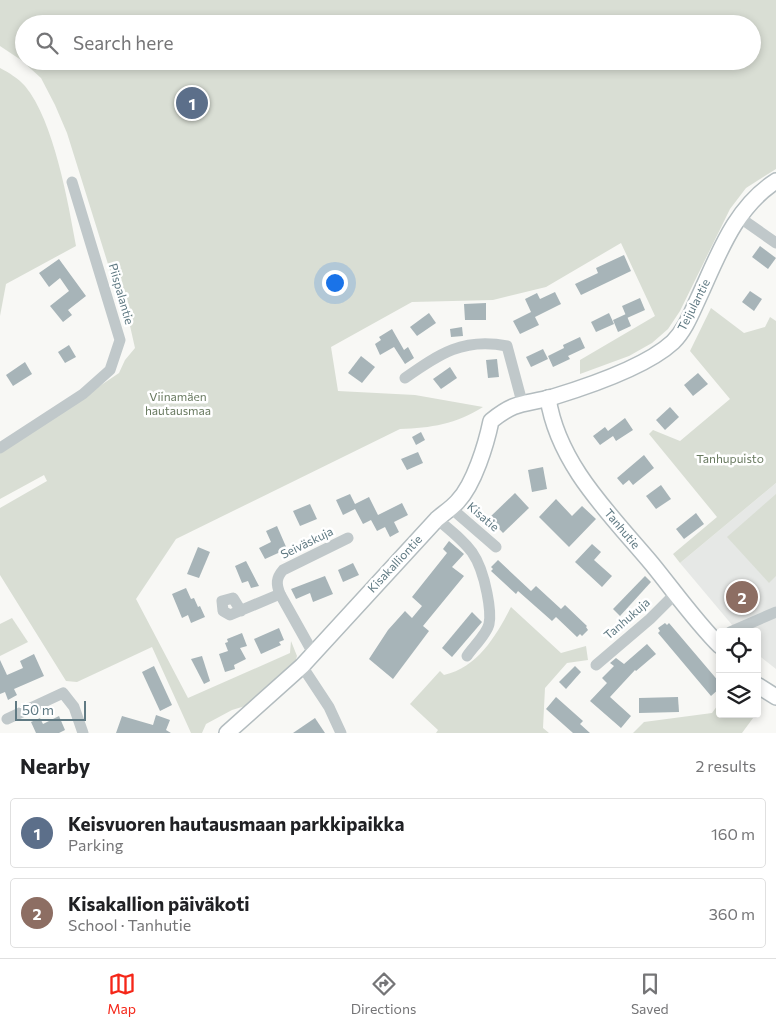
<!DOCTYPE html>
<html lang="en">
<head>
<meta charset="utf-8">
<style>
  body { margin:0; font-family:Commissioner,sans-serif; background:#f6f6f6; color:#202124 }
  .controls { position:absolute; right:15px; bottom:15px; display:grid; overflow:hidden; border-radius:5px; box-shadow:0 2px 8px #0003 }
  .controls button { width:45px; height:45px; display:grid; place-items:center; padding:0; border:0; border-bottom:1px solid #e0e0e0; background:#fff; color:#202124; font:25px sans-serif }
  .scale { position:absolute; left:15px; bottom:12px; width:71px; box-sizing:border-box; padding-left:5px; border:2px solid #607a83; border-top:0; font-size:14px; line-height:18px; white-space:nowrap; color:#607a83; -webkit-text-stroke:4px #fff; paint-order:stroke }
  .you { position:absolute; left:334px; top:282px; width:18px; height:18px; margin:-12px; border:4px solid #fff; border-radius:50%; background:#1a73e8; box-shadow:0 0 0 8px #1a73e833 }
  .badge { display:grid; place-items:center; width:32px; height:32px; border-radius:50%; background:#f52618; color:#fff; font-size:16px; font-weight:700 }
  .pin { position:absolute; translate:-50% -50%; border:2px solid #fff; box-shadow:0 1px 5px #0006 }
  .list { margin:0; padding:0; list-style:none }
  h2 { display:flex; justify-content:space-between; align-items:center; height:65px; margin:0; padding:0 20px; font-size:21px }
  h2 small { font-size:16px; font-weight:400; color:#757577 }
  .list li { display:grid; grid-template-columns:32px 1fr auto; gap:15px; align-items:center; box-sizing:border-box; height:70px; margin:0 10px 10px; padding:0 10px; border:1px solid #e0e0e0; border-radius:5px }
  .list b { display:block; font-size:19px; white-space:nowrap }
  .list p { margin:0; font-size:16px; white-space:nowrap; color:#757577 }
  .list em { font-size:16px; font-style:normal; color:#757577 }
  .icon { flex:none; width:28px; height:28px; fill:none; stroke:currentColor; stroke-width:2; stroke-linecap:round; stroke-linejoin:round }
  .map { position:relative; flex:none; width:776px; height:733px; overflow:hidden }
  .search { position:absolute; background:#fff; box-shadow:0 2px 8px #0003; left:15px; right:15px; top:15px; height:55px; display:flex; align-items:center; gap:12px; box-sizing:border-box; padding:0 18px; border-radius:28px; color:#757577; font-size:19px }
  .sheet { height:225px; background:#fff }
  nav { display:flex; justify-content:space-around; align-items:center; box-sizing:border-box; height:70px; border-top:1px solid #e0e0e0; background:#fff; font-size:14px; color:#757577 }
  nav a { display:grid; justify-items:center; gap:2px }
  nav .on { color:#f52618 }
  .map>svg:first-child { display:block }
  .built { fill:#e6e8e6 }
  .green { fill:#d9ded4; fill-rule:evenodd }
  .building { fill:#a7b4b8 }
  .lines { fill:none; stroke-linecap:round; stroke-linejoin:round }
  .secondary-casing { stroke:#b3bcbf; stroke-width:18 }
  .street { stroke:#c0c8ca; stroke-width:11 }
  .secondary { stroke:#fff; stroke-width:15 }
  .labels { text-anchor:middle; stroke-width:5; stroke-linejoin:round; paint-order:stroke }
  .street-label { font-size:12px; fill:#607a83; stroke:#fff }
  .park-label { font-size:12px; fill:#697a60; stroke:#fff }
</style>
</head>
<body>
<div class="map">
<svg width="776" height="733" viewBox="0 0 776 733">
  <rect width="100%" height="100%" fill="#f8f8f5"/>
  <polygon class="built" points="776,483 776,669 757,654 757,632 738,632 680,563"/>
  <g class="green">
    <path d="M0,0H776V169L746,188L730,209L680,311L668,329L652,343L629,356L580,374V360L655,316L621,243L546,287L493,300L412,302L331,347L338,391L415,395L483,407C456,424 431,428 400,429L176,539L136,599L188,698L290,653L291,641L297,656L293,670L255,703L232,710L206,724L202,733H191L152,647L77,682L66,681L0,575V508L47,481L44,475L0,499V453L119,373L125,360L135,348L126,308L113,280L67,133L55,105L41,78L21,60L0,46ZM24,24H752V61H24Z"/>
    <path d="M0,68C8,72 19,79 25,86C54,121 68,202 76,246L6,284L0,316Z"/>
    <polygon points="711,308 744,333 765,327 770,317 776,321 776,483 680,563 673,554 717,517 649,434 653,430 680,441 730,399 690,351"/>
    <polygon points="776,494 776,576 769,583 727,537"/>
    <path d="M511,607L561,653L586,646L588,660L567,663L545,688L543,728L549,733H436L438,730L410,704L440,671L444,675C478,667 496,636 511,607Z"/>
    <polygon points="12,618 28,642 0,656 0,624"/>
    <polygon points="720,702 720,714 756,714 742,733 633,733 644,722 712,713"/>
  </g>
  <g class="building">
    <polygon points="760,246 776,258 768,269 752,257"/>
    <polygon points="624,255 631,271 581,295 575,284 598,273 596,268"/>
    <polygon points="59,259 86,296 68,310 72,315 63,322 50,306 69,291 60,278 49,287 39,273"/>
    <polygon points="750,291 762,299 754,311 742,302"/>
    <polygon points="555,292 561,304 535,317 539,325 520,334 513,321 531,312 525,299 537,293 540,299"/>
    <polygon points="640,298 645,310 627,318 622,306"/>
    <polygon points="486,303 486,320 465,320 464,304"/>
    <polygon points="429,313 436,323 417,336 410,327"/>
    <polygon points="609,313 614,324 596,332 591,322"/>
    <polygon points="626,314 631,326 618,332 613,320"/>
    <polygon points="462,327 463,336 451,337 450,329"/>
    <polygon points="392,329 404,350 408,347 414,358 405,364 394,347 380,355 375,344 381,340 379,337"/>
    <polygon points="580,337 585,348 568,356 570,359 553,367 548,356 564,348 563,345"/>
    <polygon points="69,345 76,357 65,363 58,352"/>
    <polygon points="543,349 548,359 531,367 526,357"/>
    <polygon points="361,356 375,367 362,383 348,373"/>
    <polygon points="497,359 499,377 488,378 486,360"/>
    <polygon points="25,362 32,374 13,386 6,375"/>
    <polygon points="450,367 457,378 441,389 433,379"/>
    <polygon points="698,373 708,384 693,396 684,385"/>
    <polygon points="670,407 679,417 665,430 656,420"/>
    <polygon points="625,418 633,430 616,441 613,436 600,445 593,436 605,427 608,431"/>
    <polygon points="421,432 425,440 416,445 412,437"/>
    <polygon points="418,452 423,463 407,470 401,459"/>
    <polygon points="644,455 654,468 633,485 629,480 623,485 617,478"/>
    <polygon points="543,467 547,489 532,492 528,470"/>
    <polygon points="661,485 671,499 656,509 646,496"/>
    <polygon points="515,493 529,508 503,533 489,518"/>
    <polygon points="350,494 355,504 369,497 378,515 402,503 408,515 394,522 399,532 390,537 385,527 377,531 371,520 363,524 355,509 343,515 336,500"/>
    <polygon points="556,499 572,516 582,506 596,519 569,547 539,517"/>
    <polygon points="310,504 317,519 300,526 293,511"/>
    <polygon points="696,513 704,524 684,539 676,529"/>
    <polygon points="277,526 287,549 265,559 259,548 271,542 266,531"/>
    <polygon points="449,541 464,554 452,567 464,576 423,626 429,631 393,679 369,659 388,630 405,611 412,618 422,606 412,597 447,553 443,549"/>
    <polygon points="592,544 601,552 594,560 612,576 602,587 575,562"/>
    <polygon points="198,547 210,552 199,578 187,574"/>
    <polygon points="498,560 531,591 536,586 561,609 565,605 587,626 586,627 588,630 582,636 580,634 577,637 556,617 552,621 518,591 516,594 491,571 493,569 491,567"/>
    <polygon points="246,561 259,586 251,588 248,581 242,583 235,566"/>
    <polygon points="353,563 359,575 343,582 338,570"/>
    <polygon points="325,576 333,594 313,602 310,593 296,599 291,589"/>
    <polygon points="645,576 651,582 620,616 613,609"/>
    <polygon points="186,588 191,599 194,598 198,607 200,606 205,617 191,623 188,615 182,618 172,594"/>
    <polygon points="472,612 482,622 452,657 442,648"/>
    <polygon points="665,623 667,625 669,623 720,683 720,688 711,696 658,633 660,631 658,628"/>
    <polygon points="279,628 284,640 279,642 281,645 261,654 254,639"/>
    <polygon points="242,633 247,646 240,648 246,659 234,665 235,669 225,672 219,654 228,651 225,643 228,642 227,639"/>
    <polygon points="647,644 656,654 636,671 635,670 610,697 631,716 621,728 590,701 607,683 602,678 614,666 610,663 616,658 624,664"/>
    <polygon points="34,654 44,676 14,689 17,695 8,700 5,692 0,694 0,660 7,675 23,668 20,661"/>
    <polygon points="202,656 210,681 204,684 191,659"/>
    <polygon points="154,666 172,705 160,711 142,672"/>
    <polygon points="575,666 581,672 566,689 559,682"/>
    <polygon points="556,697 583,721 580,724 590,733 573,733 546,709"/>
    <polygon points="678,697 679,712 639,713 639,698"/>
    <polygon points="156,715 170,720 166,730 171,733 116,733 122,716 153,725"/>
    <polygon points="59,716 65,730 59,733 36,733 31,722 40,718 43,724"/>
    <polygon points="315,718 325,733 293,733"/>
  </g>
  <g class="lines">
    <g class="secondary-casing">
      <g id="secondary">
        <path d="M548,398C558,465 611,515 652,564C674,591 695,621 720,646"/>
        <polyline points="757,685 776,697"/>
        <path d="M227,733L302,666L437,519C444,513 452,508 458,501C474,484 486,445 491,421C517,400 524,405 553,397C589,386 646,367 673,342C685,330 691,314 698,299C718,256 734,208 776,181"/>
      </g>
    </g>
    <g class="street">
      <polyline points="739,217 776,243"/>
      <path d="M405,378C439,354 464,337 507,346L522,402"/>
      <polyline points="0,448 83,394 110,370 120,340 72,182"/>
      <polyline points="451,508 496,547"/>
      <path d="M437,519C468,545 479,552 487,593C489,603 491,615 489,624C487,634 473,647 467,656"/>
      <polyline points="241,611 233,598 222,601 223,611 230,615 280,594"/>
      <polyline points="730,632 776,612"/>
      <path d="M313,653L280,594C276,584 276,578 283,570L348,538"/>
      <polyline points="596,665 650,619 676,593"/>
      <polyline points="302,666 329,707 341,733"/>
      <polyline points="7,719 63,693 74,707 83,733"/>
    </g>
    <use href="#secondary" class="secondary"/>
  </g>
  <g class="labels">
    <g class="street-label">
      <text transform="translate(121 294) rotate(74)" y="4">Piispalantie</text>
      <text transform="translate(694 305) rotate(-63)" y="4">Teijulantie</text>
      <text transform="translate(483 517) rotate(41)" y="4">Kisatie</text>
      <text transform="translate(622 529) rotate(50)" y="4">Tanhutie</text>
      <text transform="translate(307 543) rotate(-26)" y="4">Seiväskuja</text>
      <text transform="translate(395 564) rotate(-47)" y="4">Kisakalliontie</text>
      <text transform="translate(627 619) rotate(-41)" y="4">Tanhukuja</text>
    </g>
    <g class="park-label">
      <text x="178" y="401">Viinamäen<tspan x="178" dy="14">hautausmaa</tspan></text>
      <text x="730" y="463">Tanhupuisto</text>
    </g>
  </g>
</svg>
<div class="controls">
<button><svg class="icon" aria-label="locate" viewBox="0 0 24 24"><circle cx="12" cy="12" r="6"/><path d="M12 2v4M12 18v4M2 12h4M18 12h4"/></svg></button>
<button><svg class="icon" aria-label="layers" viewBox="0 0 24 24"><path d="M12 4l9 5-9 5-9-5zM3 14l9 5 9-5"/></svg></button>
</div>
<div class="scale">50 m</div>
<div class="you"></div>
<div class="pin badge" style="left:192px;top:103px;background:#5c6f8a">1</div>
<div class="pin badge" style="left:742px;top:597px;background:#8d6e63">2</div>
<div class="search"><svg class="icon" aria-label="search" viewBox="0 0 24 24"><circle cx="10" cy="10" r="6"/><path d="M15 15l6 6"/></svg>Search here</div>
</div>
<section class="sheet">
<h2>Nearby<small>2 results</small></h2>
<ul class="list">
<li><span class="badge" style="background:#5c6f8a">1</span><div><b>Keisvuoren hautausmaan parkkipaikka</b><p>Parking</p></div><em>160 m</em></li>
<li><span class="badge" style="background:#8d6e63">2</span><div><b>Kisakallion päiväkoti</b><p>School · Tanhutie</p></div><em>360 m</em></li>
</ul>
</section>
<nav>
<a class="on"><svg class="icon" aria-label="map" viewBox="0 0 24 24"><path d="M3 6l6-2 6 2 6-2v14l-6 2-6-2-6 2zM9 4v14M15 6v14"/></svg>Map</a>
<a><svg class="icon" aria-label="directions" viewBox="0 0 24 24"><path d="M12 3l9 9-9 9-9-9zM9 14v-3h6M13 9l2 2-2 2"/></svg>Directions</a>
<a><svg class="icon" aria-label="saved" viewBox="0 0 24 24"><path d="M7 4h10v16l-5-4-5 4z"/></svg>Saved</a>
</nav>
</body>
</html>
